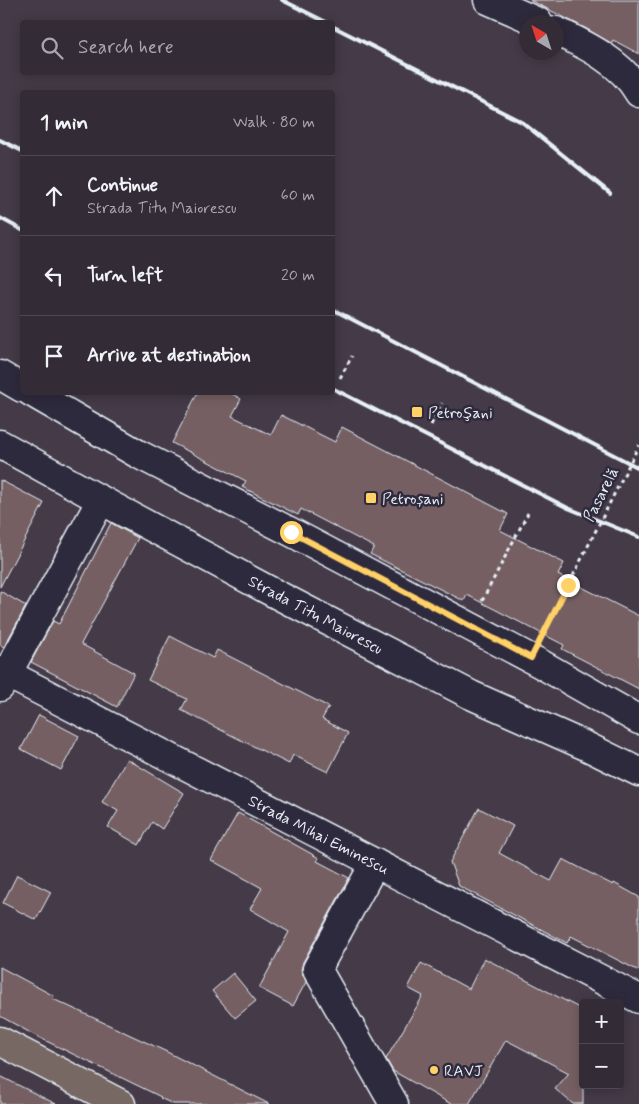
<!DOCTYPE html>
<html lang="en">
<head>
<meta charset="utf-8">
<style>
  body { margin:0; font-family:Mynerve,sans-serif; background:#3b343e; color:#f1f3f6 }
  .controls { position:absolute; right:15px; bottom:15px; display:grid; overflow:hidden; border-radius:5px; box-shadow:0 2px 12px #0003 }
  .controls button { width:45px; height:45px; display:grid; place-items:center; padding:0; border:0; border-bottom:1px solid #4e4851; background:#332c36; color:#f1f3f6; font:25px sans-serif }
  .compass { position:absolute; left:519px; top:15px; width:45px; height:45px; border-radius:50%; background:#332c36; box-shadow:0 2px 12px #0003; rotate:321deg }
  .stop { position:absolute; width:15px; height:15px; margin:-11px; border:4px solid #ffd166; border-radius:50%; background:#fff }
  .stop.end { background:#ffd166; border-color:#fff; box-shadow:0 1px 5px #0008 }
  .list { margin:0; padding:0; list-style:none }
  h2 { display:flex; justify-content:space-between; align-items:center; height:65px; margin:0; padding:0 20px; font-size:21px }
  h2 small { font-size:16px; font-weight:400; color:#a9a7ad }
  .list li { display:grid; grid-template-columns:32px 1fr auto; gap:15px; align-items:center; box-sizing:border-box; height:80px; padding:0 20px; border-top:1px solid #4e4851 }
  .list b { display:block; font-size:19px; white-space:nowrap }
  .list p { margin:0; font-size:16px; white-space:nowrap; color:#a9a7ad }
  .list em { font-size:16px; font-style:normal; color:#a9a7ad }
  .icon { flex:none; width:28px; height:28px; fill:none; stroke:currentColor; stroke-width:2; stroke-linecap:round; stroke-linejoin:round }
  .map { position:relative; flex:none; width:639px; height:1104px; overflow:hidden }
  .search { position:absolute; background:#332c36; box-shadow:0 2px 12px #0003; left:20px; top:20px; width:315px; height:55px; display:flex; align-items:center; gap:12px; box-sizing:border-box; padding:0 18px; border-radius:5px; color:#a9a7ad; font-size:19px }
  .panel { position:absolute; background:#332c36; box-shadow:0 2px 12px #0003; left:20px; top:90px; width:315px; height:305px; border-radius:5px }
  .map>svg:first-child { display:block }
  .building { fill:#745e62; stroke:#e8f1f8 }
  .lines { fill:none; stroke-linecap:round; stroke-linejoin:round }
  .minor-casing { stroke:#e8f1f8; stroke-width:31 }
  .major-casing { stroke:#e8f1f8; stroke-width:31 }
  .path { stroke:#e8f1f8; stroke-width:3; stroke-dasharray:4 4; stroke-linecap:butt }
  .minor { stroke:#2f2a3d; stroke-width:28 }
  .major { stroke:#776864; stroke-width:28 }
  .rail { stroke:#e8f1f8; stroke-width:4 }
  .path-bridge { stroke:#e8f1f8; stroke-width:3; stroke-dasharray:4 4; stroke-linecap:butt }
  .route { stroke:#ffd166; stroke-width:6 }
  .poi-dot { fill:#ffd166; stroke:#2f2a3d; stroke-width:2 }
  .labels { text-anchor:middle; stroke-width:5; stroke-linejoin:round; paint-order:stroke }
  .poi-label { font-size:16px; fill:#e8f1f8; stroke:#2f2a3d; text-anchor:start }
  .street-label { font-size:16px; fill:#e8f1f8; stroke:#2f2a3d }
</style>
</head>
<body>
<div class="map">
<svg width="639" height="1104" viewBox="0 0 639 1104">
  <rect width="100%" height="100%" fill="#443a48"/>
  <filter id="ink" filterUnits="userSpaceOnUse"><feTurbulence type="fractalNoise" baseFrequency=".02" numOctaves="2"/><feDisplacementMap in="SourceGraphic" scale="10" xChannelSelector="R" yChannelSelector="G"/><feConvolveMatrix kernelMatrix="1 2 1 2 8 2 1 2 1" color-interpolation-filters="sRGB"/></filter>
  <g filter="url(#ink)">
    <g class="building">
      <polygon points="530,0 639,0 639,54 613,40 611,43 587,29"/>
      <polygon points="198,392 229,392 241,399 232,416 271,435 281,415 335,442 342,427 508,514 500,530 564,563 558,575 639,616 639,689 562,649 564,645 467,595 464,601 370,554 374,547 301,509 298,515 242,487 246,481 172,443"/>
      <polygon points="0,480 44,503 0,587"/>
      <polygon points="111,523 138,538 81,644 134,673 117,707 31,662 53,621 59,624"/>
      <polygon points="0,591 26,606 4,647 0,645"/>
      <polygon points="170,636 213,658 217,650 329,707 322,719 348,733 328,772 293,755 289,764 181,710 187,699 148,680"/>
      <polygon points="39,715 79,736 61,770 21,749"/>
      <polygon points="127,759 184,793 162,829 152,822 139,845 108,827 118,811 102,802"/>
      <polygon points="479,808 513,826 499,853 551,881 563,859 613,885 614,883 639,897 639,971 571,936 567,943 459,886 450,862"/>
      <polygon points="238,813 319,858 317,861 349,878 303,962 301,970 306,982 293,1006 259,988 289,932 250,909 262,888 211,860"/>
      <polygon points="17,875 51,892 36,920 3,903"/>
      <polygon points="484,958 583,1010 583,1104 573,1104 555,1089 569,1073 506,1040 469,1104 451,1104 393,1071 386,1059 423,996 408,988 421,963 469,989"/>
      <polygon points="0,967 54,996 53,999 167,1052 269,1104 173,1104 160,1098 161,1097 38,1037 0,1016"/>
      <polygon points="233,973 256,1001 235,1018 212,991"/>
      <polygon points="0,1076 56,1104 0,1104"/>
    </g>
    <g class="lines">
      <g class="minor-casing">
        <g id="minor">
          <polyline points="488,0 538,22"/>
          <path d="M556,31C586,45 623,63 639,93"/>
          <polyline points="0,375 22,388"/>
          <polyline points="31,392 138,454 291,532 541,664 639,720"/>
          <polyline points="0,444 101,500 272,592 471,695 586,746 639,772"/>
          <polyline points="0,670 639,999"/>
          <polyline points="0,687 101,500"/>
          <polyline points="375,863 317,969 394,1104"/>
        </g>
      </g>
      <g class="major-casing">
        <polyline id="major" points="0,1041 121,1104"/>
      </g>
      <g class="path">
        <polyline points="340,378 352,356"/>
        <polyline points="431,425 442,403"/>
        <polyline points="482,601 528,513"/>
        <polyline points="544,633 584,554"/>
      </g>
      <use href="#minor" class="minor"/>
      <use href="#major" class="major"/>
      <g class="rail">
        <polyline points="282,0 326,22"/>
        <polyline points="332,26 522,122 610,193"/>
        <polyline points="0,140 22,151"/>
        <polyline points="0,218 22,230"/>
        <polyline points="332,309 639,468"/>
        <polyline points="332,388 568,508 639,537"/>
      </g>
      <polyline class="path-bridge" points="584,554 639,445"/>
    </g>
  </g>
  <g class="lines" filter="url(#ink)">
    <polyline class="route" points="291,532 531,658 568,585"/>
  </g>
  <g class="poi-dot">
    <rect x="411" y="406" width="12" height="12" rx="2.5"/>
    <rect x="365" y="492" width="12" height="12" rx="2.5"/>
    <circle cx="434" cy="1070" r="5"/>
  </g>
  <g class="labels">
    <g class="poi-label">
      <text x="428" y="418">Petroşani</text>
      <text x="382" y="504">Petroșani</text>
      <text x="444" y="1076">RAVJ</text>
    </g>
    <g class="street-label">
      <text transform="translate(600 494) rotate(-63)" y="6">Pasarelă</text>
      <text transform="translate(316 614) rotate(28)" y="6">Strada Titu Maiorescu</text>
      <text transform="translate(319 834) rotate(27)" y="6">Strada Mihai Eminescu</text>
    </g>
  </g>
</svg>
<div class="controls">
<button>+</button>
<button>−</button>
</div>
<svg class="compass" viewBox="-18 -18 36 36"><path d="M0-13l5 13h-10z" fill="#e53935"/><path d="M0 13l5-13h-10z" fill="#a9a7ad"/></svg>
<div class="stop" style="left:291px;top:532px"></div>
<div class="stop end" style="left:568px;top:585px"></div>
<div class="search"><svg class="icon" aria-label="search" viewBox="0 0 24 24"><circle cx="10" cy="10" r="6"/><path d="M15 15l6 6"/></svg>Search here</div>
<section class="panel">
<h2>1 min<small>Walk · 80 m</small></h2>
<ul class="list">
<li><svg class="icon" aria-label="ahead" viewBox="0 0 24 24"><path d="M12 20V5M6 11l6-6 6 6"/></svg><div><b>Continue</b><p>Strada Titu Maiorescu</p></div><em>60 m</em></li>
<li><svg class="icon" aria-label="left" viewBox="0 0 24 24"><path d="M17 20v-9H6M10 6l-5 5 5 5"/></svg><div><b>Turn left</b></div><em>20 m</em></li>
<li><svg class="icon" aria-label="arrive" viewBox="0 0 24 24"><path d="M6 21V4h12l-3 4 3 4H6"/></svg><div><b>Arrive at destination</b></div></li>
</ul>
</section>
</div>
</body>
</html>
